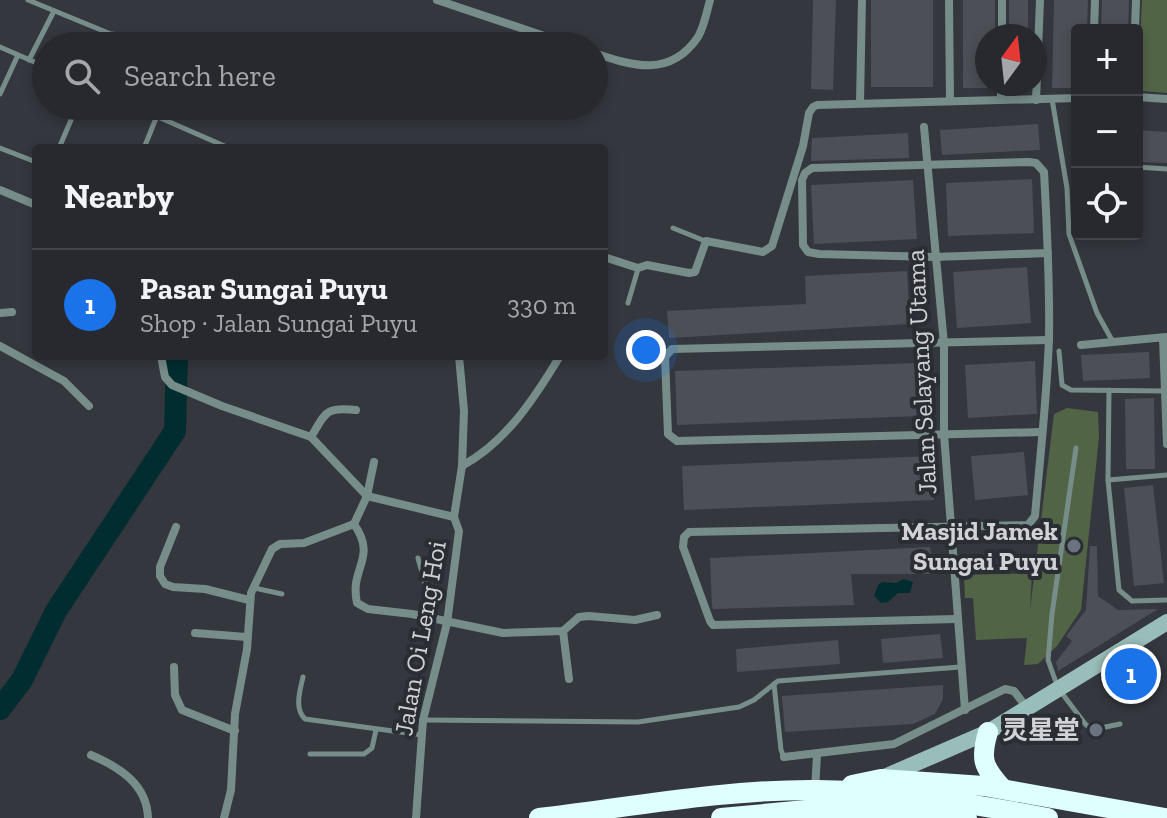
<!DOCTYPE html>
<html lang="en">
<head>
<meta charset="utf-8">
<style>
  body { margin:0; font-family:"Zilla Slab","Noto Sans SC",serif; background:#33353a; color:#f1f3f6 }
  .controls { position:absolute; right:24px; top:24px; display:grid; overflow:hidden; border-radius:8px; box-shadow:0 4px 12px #0003 }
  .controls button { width:72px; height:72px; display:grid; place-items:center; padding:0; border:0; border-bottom:2px solid #43454a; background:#27292e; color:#f1f3f6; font:40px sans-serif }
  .compass { position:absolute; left:975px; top:24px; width:72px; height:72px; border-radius:50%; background:#27292e; box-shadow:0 4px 12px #0003; rotate:15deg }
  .you { position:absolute; left:646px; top:350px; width:28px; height:28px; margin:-20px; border:6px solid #fff; border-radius:50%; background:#1a73e8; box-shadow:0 0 0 12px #1a73e833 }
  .badge { display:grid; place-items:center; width:52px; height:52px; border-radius:50%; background:#1a73e8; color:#fff; font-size:26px; font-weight:700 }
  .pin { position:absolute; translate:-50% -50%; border:4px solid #fff; box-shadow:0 2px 8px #0006 }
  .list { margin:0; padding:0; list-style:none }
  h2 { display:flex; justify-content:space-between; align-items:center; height:104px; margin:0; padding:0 32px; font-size:34px }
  h2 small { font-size:26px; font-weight:400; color:#a4a6aa }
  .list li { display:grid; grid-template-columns:52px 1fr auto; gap:24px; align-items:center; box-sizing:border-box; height:112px; padding:0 32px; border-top:2px solid #43454a }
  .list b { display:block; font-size:30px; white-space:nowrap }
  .list p { margin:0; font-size:26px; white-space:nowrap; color:#a4a6aa }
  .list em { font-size:26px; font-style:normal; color:#a4a6aa }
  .icon { flex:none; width:44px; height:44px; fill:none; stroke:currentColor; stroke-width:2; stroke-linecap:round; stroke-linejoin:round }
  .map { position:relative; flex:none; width:1167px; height:818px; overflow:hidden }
  .search { position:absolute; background:#27292e; box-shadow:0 4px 12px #0003; left:32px; top:32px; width:576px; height:88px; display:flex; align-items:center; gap:20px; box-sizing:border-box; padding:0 28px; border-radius:44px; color:#a4a6aa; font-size:30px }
  .panel { position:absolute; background:#27292e; box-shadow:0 4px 12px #0003; left:32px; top:144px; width:576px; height:216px; border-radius:8px }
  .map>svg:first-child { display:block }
  .green { fill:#526446 }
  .water { fill:#012d30 }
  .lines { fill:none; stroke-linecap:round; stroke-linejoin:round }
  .river { stroke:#012d30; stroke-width:22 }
  .building { fill:#4c4f56 }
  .service { stroke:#778d8a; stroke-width:5 }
  .minor { stroke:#778d8a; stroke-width:8 }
  .secondary { stroke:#99bdb9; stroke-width:16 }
  .motorway { stroke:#defffb; stroke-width:20 }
  .worship-dot { fill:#6b7280; stroke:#2a2d33; stroke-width:3 }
  .labels { text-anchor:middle; stroke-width:8; stroke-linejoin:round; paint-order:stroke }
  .street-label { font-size:26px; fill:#d0d2d6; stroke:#2a2d33 }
  .poi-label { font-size:26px; font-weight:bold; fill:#d0d2d6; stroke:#2a2d33; text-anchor:end }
</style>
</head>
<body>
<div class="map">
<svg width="1167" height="818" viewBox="0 0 1167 818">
  <rect width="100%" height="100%" fill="#34373e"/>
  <g class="green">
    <polygon points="1142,0 1167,0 1167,93 1143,91 1138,83"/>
    <polygon points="1067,408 1098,412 1099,437 1081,610 1057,646 1038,664 1024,665 1027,638 976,640 973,598 965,598 964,575 1032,573 1030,610 1054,414"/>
  </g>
  <polygon class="water" points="903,579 913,582 910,593 898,593 888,602 881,603 874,596 878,585 882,582 896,583"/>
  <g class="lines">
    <polyline class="river" points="0,709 22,680 56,611 175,431 177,356"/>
  </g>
  <g class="building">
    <polygon points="813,0 836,0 833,90 811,89"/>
    <rect x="871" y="0" width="62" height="87"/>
    <polygon points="963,0 995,0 995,36 987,36 987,88 963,88"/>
    <rect x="1009" y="0" width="19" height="36"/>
    <polygon points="1054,0 1088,0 1087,30 1077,30 1077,88 1052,88"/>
    <polygon points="1102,0 1129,0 1128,30 1101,30"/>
    <polygon points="1038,124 1040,150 942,155 940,130"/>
    <polygon points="1137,130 1167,132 1167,163 1137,162"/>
    <polygon points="908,133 909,158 811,161 812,138"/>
    <polygon points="1032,179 1034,233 948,236 946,183"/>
    <polygon points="913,180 917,239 814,244 811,185"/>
    <polygon points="1027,267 1031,323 957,328 953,272"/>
    <polygon points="907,271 910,324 669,338 667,311 806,304 805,276"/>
    <polygon points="1149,352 1150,378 1083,381 1081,355"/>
    <polygon points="1035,361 1037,414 968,418 965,365"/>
    <polygon points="918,363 920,416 677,425 675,371"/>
    <polygon points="1154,398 1155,469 1126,469 1125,399"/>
    <polygon points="1024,452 1028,495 975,500 971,456"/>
    <polygon points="932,456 934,500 684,510 682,466"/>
    <polygon points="1153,485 1164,583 1134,586 1124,488"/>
    <polygon points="1090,546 1097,546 1098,596 1118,610 1158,609 1058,671 1056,662 1072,641 1066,636 1086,610"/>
    <polygon points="930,547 934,574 851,574 854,605 713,609 712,606 710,558"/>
    <polygon points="940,634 943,658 883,663 881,639"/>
    <polygon points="838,640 840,664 737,672 736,649"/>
    <polygon points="943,685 943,699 935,714 913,724 785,732 782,696"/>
  </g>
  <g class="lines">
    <g class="service">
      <polyline points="28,0 140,46"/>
      <polyline points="107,46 113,34"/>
      <polyline points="0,47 46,67"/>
      <polyline points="29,60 54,11"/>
      <polyline points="0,94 18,55"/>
      <polyline points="1052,99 1067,188 1069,234 1097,313 1113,342"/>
      <polyline points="133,106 229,148"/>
      <polyline points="0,148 36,162"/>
      <polyline points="59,148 77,106"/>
      <polyline points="144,148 161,106"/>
      <polyline points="1137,167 1167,169"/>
      <polyline points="673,228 705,241"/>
      <polyline points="628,303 638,269"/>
      <polyline points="1059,351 1062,385 1071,390 1165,391"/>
      <polyline points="1109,390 1108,480 1119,590 1132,601 1167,600"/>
      <polyline points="1076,448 1052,614 1048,660 1058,688 1086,725 1096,729 1120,724"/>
      <polyline points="1108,480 1167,475"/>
      <polyline points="418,558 430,601 431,619"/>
      <polyline points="254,588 282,594"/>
      <path d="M303,677C300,691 294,708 305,719L422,735"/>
      <polyline points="423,720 638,722 739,707 754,700 774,684"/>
      <polyline points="310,754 364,754 372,748 376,730"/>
      <polyline points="784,757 781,750 774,684 778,681 960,667"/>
    </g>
    <g class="minor">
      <polyline points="437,0 574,46"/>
      <polyline points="949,0 950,101"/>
      <polyline points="1094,30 1095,0"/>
      <polyline points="1135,30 1136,0"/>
      <polyline points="1002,36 1002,0"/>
      <path d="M594,53C633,66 670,78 698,37C704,27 707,11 710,0"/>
      <polyline points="1137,97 1167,99"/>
      <polyline points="1001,100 1001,84"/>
      <polyline points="1036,100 1040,0"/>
      <polyline points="860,103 862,0"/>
      <polyline points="924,127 944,344 944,434 965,710"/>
      <polyline points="0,190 36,205"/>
      <polyline points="604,257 638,268 647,265 689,273 695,272 706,241 763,252 772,246 803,146 809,113 813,107 817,105 1077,98"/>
      <polyline points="0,313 12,312"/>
      <polyline points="1163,338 1167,444"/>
      <polyline points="1081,345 1166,337"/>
      <polyline points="0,346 64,381 89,406"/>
      <polyline points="161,356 165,377 172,385 222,406 311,437 367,496 454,517"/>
      <polyline points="1042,432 677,441 668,434 665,357 672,349 1049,340"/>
      <path d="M311,437C326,412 325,407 356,410"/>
      <path d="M374,462L367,496L354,524C378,559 349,567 357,603L368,609L412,614L503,633L563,631L579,617L589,616L635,620L657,615"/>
      <path d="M462,466C506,442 534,399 560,356"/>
      <polyline points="176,527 160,567 160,576 165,584 173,587 205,589 249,600"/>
      <path d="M957,619L713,625L710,621L683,547L684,537L689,532L1028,525L1035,516C1040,457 1047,397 1049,338C1050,282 1047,227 1044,172L1036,163L1029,162L812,168L805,173L802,180L803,245L808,252L819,254L934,257L1048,253"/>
      <polyline points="563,631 569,679"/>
      <polyline points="195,633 247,637"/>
      <polyline points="174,667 175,695 182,710 235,731"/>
      <path d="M91,755C119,767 147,784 148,818"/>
      <polyline points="784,757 894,744 1005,689 1014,691 1027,708"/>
      <polyline points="815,790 817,755"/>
      <polyline points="224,818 231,790 235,714 247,649 251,593 272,549 280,544 304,543 354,524"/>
      <polyline points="416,818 423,720 447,623 459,531 454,517 462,466 464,411 459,356"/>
    </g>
    <polyline class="secondary" points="882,778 988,732 1167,622"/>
    <g class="motorway">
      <path d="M988,732C980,759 983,767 1002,788"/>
      <polyline points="852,785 881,779 984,786 1165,818"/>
      <path d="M539,818C631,807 725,789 818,790C896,791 973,804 1048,818"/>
      <polyline points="721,818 806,810 867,809 967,818"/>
    </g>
  </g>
  <g class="worship-dot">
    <circle cx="1074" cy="546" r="8"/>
    <circle cx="1096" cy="730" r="8"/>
  </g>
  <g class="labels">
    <g class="street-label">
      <text transform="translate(921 372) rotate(-93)" y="9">Jalan Selayang Utama</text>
      <text transform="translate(420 638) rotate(-80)" y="9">Jalan Oi Leng Hoi</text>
    </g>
    <g class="poi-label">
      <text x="1058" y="540">Masjid Jamek<tspan x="1058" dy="30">Sungai Puyu</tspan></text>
      <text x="1080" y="739">灵星堂</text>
    </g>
  </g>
</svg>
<div class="controls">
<button>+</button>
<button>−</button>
<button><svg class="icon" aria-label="locate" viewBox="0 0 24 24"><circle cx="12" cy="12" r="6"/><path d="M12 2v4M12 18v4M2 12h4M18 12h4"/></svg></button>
</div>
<svg class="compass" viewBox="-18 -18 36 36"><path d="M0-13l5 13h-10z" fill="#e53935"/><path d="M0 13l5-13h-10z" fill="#a4a6aa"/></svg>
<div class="you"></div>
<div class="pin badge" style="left:1131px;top:674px">1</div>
<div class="search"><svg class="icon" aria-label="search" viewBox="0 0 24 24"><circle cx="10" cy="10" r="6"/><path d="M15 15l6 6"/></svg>Search here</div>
<section class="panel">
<h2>Nearby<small></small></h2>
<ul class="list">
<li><span class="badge">1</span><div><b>Pasar Sungai Puyu</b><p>Shop · Jalan Sungai Puyu</p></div><em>330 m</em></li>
</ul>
</section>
</div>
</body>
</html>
